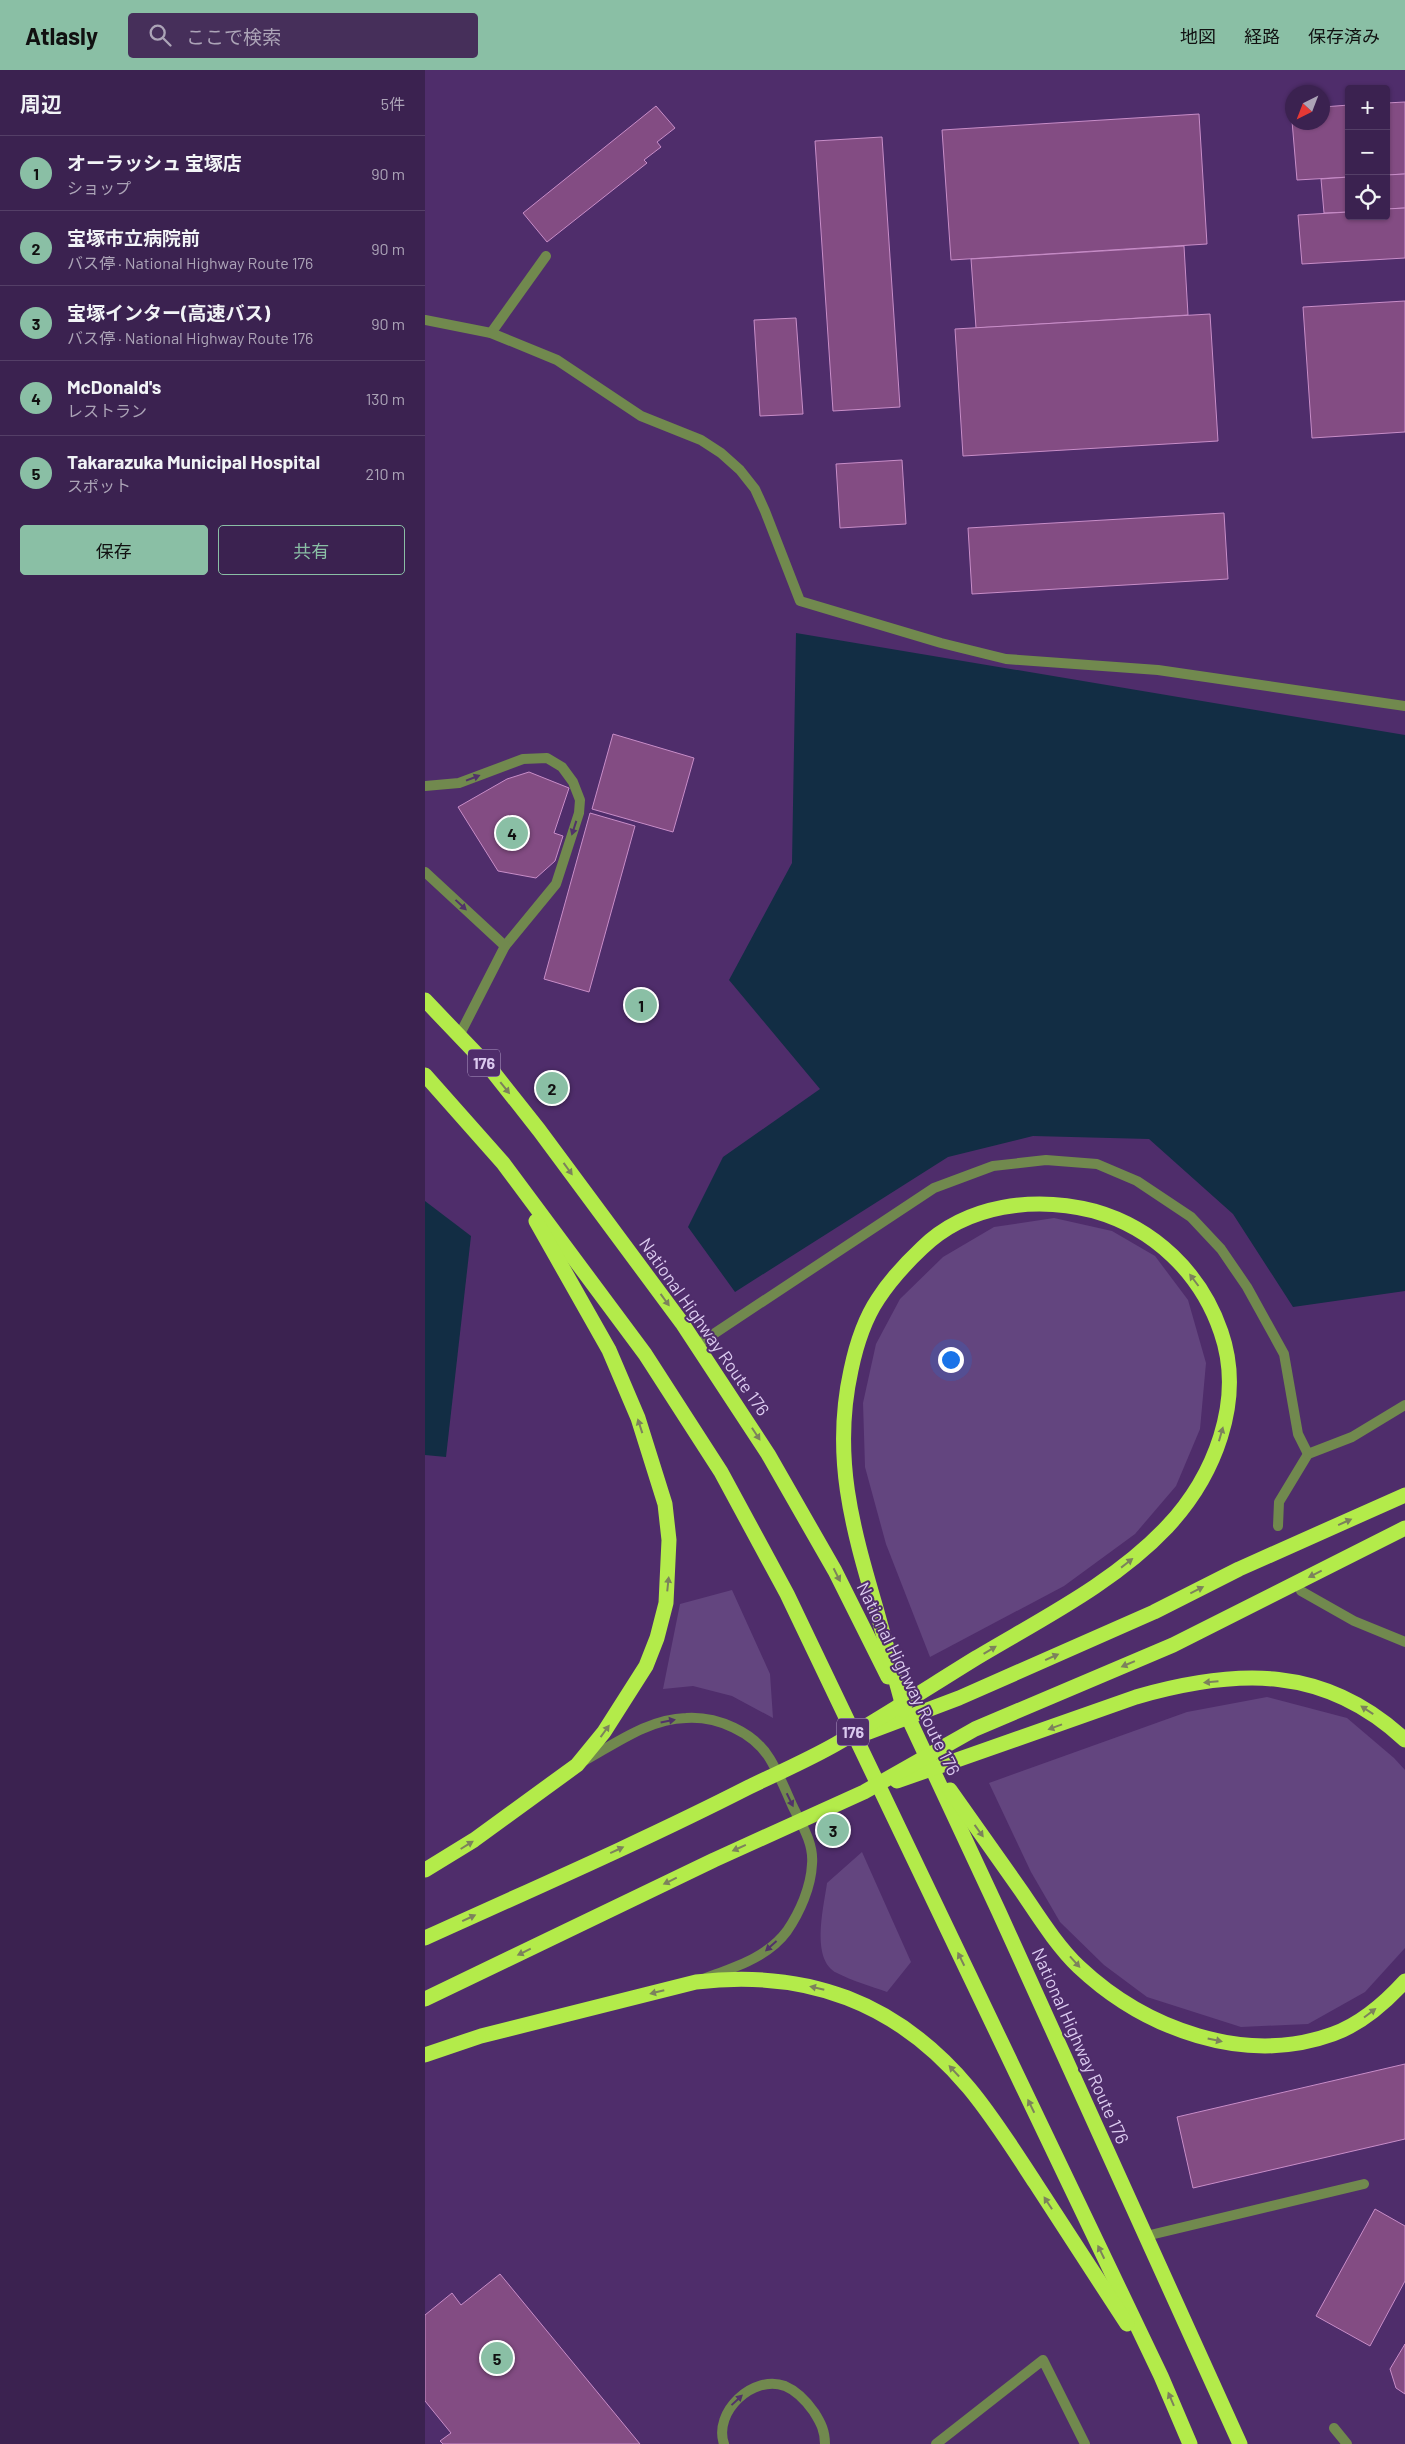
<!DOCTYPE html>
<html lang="ja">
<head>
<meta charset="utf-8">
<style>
  body { margin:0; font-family:Barlow,"Noto Sans JP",sans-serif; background:#462f5a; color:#f1f3f6 }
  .controls { position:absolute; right:15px; top:15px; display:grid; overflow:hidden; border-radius:5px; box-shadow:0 1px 4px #0004 }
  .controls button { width:45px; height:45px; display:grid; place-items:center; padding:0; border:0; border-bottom:1px solid #543f67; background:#3b2250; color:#f1f3f6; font:25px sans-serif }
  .compass { position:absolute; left:860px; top:15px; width:45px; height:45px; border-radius:50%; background:#3b2250; box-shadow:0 1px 4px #0004; rotate:222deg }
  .you { position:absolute; left:525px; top:1289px; width:18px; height:18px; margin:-12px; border:4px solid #fff; border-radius:50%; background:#1a73e8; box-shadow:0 0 0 8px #1a73e833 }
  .badge { display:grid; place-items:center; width:32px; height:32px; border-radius:50%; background:#8abfa5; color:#111; font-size:16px; font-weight:700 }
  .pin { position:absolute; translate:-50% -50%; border:2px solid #fff; box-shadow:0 1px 5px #0006 }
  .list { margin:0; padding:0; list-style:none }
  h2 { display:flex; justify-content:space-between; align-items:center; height:65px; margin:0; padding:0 20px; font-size:21px }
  h2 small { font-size:16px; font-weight:400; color:#aca4b7 }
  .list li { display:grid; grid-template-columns:32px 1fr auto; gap:15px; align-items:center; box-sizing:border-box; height:75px; padding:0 20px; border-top:1px solid #543f67 }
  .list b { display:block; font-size:19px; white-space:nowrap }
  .list p { margin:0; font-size:16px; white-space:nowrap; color:#aca4b7 }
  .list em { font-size:16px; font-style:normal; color:#aca4b7 }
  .actions { display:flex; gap:10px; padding:15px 20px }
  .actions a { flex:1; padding:11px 0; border:1px solid #8abfa5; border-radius:5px; text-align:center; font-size:18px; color:#8abfa5 }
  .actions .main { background:#8abfa5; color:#111 }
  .icon { flex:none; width:28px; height:28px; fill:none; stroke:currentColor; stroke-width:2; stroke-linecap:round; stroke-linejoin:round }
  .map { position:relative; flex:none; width:980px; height:2374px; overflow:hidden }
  header { display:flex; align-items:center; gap:30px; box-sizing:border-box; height:70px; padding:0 25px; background:#8abfa5; color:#111 }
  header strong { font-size:24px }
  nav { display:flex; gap:28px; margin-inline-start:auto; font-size:18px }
  .search { width:350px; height:45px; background:#462f5a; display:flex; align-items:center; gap:12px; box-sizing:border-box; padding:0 18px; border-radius:5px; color:#aca4b7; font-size:19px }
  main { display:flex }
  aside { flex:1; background:#3b2250 }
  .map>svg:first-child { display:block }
  .green { fill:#63457f }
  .water { fill:#122d44 }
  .building { fill:#834c83; stroke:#c88dc8 }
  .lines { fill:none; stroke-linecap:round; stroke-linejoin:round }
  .lane { stroke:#71894e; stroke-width:10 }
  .street { stroke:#71894e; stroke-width:10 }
  .highway { stroke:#b3eb4a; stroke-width:15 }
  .oneway { fill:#51326a }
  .oneway2 { fill:#7c825c }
  .labels { text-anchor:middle; stroke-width:4; stroke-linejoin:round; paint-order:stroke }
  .shield { fill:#4f2d6b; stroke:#b19bc7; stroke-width:1 }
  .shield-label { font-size:16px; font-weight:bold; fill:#dbcaef }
  .street-label { font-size:18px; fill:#dbcaef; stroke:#4f2d6b }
</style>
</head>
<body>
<header>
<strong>Atlasly</strong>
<div class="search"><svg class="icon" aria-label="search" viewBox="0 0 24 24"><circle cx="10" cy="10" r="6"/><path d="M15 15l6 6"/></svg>ここで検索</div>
<nav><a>地図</a><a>経路</a><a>保存済み</a></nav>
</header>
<main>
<aside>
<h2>周辺<small>5件</small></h2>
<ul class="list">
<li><span class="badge">1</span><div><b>オーラッシュ 宝塚店</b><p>ショップ</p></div><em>90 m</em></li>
<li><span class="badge">2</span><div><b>宝塚市立病院前</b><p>バス停 · National Highway Route 176</p></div><em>90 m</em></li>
<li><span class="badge">3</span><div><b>宝塚インター(高速バス)</b><p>バス停 · National Highway Route 176</p></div><em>90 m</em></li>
<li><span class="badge">4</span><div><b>McDonald's</b><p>レストラン</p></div><em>130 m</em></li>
<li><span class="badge">5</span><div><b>Takarazuka Municipal Hospital</b><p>スポット</p></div><em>210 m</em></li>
</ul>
<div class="actions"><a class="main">保存</a><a>共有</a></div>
</aside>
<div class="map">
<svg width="980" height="2374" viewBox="0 0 980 2374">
  <rect width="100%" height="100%" fill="#4f2d6b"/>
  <g class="green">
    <polygon points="629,1148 687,1161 730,1186 763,1230 781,1293 775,1359 751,1416 710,1464 639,1516 505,1587 461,1474 440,1397 438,1333 451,1274 475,1229 518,1187 569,1157"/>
    <polygon points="307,1520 345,1604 348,1648 307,1626 268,1616 238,1619 255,1534"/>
    <polygon points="842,1627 922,1648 969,1688 980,1700 980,1878 940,1922 883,1954 816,1957 722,1927 679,1895 635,1852 606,1802 564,1713 762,1642"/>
    <path d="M437,1782L486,1892L462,1922C446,1916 427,1911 412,1903C385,1890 399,1836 402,1813Z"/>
  </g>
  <g class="water">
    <polygon points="371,563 980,665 980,1221 868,1237 808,1144 724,1069 608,1066 523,1087 310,1222 263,1157 298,1087 395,1019 304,910 367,793"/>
    <polygon points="0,1131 46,1166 21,1387 0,1385"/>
  </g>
  <g class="building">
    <polygon points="980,32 980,104 961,105 961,33"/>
    <polygon points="924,35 924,107 872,110 866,39 868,52 898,52 898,37"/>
    <polygon points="231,36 250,58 232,72 236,77 219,90 222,93 122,172 98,143"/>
    <polygon points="774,44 782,174 526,190 517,60"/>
    <polygon points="457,67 475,337 408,341 390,71"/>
    <polygon points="980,104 980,138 961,139 961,105"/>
    <polygon points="924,107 924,142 899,143 896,109"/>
    <polygon points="980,138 980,188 877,194 873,145 924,142 924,146 961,146 961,139"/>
    <polygon points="759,176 763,245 551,258 546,189"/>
    <polygon points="980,231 980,362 887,368 878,237"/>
    <polygon points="785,244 793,371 538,386 530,259"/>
    <polygon points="371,248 378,344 335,346 329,250"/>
    <polygon points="477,390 481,454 415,458 411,394"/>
    <polygon points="799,443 803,509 547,524 543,458"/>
    <polygon points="188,664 269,688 248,762 167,739"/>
    <polygon points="104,702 144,718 129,763 138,766 130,791 111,808 73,801 33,737 82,709"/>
    <polygon points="165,743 210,756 164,922 119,909"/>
    <polygon points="980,1994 980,2069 768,2118 752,2047"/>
    <polygon points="950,2139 980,2156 980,2211 945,2276 891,2246"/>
    <polygon points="75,2204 215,2374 18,2374 15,2371 26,2363 0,2331 0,2245 27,2223 36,2235"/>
    <polygon points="980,2274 980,2324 971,2318 965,2299"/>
  </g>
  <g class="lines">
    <g class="lane">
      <polyline points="66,263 121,186"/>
      <polyline points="0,716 34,713 98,689 122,688 137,697 148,712 155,730 154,743 131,814 80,876"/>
      <polyline points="0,802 80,876 34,966"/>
      <polyline points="853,1456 854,1432 883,1384"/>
      <polyline points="876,1521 929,1551 980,1572"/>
      <path d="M157,1692C190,1674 223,1649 261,1648C292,1646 329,1662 345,1689C354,1704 361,1721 368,1737C377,1755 389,1774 387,1794C386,1817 375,1842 362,1861C343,1887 310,1897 281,1908"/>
      <polyline points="721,2166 939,2114"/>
      <polyline points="909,2358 922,2374"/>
      <path d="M299,2374C288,2342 328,2304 360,2316C372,2321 382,2332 389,2342C396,2353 400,2361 400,2374"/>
    </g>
    <g class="street">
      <polyline points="0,250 66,263 132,290 216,346 276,370 296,383 315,400 330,419 340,441 375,531 516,573 581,589 733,600 980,636"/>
      <polyline points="272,1275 509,1118 568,1096 621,1090 672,1094 712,1111 766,1147 796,1179 822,1217 859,1284 873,1364 883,1384 927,1367 980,1335"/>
      <polyline points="511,2374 618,2290 660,2374"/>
    </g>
    <g class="highway">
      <polyline points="0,930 65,998 114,1060 257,1253 343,1384 410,1501 463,1607"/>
      <polyline points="0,1005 78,1093 220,1284 296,1402 362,1524 736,2306 765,2374"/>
      <polyline points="476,1632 574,1842 815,2374"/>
      <polyline points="444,1662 534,1628 729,1542 814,1499 980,1425"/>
      <path d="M472,1711L711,1627C812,1598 900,1595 980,1670"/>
      <path d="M525,1720C549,1754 573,1788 597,1822C614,1847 632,1876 654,1897C720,1959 820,1996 908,1964C936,1954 960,1933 980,1911"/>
      <polyline points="0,1800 49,1770 152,1695 179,1662 221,1596 232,1568 241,1533 244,1470 240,1434 213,1348 184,1280 111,1151"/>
      <path d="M0,1868C108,1819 218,1771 324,1717C353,1703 383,1690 411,1674C458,1647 504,1617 551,1588C616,1549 689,1513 742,1457C789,1407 820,1331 796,1262C776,1203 729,1158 669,1141C610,1126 542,1134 497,1178C481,1193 466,1209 453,1229C439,1250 431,1276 426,1300C407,1386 427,1456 451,1538C460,1572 470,1606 479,1640"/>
      <polyline points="0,1929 289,1790 439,1722 550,1659 748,1575 980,1458"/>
      <path d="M0,1985L56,1966L271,1912C382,1899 472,1932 544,2018C569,2048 590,2082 611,2114C642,2161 672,2208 702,2254"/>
    </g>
  </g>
  <defs><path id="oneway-solid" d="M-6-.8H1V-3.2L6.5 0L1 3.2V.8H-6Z" transform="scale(1.25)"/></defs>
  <g class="oneway">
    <use href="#oneway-solid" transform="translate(48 708) rotate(-21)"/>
    <use href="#oneway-solid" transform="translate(149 758) rotate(108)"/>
    <use href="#oneway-solid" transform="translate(36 835) rotate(43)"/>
    <use href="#oneway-solid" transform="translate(243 1651) rotate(-11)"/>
    <use href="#oneway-solid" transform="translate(365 1730) rotate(64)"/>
    <use href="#oneway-solid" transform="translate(346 1876) rotate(138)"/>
    <use href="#oneway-solid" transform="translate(312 2330) rotate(-43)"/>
  </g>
  <g class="oneway2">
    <use href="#oneway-solid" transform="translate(80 1018) rotate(51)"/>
    <use href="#oneway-solid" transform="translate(143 1099) rotate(54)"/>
    <use href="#oneway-solid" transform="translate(769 1210) rotate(-127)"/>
    <use href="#oneway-solid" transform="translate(240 1230) rotate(54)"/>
    <use href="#oneway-solid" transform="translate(215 1356) rotate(-108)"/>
    <use href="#oneway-solid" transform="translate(331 1364) rotate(57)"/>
    <use href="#oneway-solid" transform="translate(796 1364) rotate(-74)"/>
    <use href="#oneway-solid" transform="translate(920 1452) rotate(-24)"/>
    <use href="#oneway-solid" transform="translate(702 1493) rotate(-38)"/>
    <use href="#oneway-solid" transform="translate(890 1504) rotate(153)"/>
    <use href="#oneway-solid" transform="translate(412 1505) rotate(63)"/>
    <use href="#oneway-solid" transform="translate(243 1514) rotate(-84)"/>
    <use href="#oneway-solid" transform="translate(772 1520) rotate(-27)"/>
    <use href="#oneway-solid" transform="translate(565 1580) rotate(-31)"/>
    <use href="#oneway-solid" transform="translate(627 1587) rotate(-24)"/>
    <use href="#oneway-solid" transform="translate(703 1594) rotate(157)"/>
    <use href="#oneway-solid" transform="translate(786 1612) rotate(175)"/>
    <use href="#oneway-solid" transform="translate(942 1640) rotate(-147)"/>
    <use href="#oneway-solid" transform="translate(630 1657) rotate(160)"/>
    <use href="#oneway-solid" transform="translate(180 1661) rotate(-54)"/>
    <use href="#oneway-solid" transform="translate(554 1761) rotate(54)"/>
    <use href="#oneway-solid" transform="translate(42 1775) rotate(-32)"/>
    <use href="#oneway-solid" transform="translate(314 1778) rotate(156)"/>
    <use href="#oneway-solid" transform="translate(192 1780) rotate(-25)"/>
    <use href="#oneway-solid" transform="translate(245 1811) rotate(154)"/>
    <use href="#oneway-solid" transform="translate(44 1848) rotate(-25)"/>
    <use href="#oneway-solid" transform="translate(99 1882) rotate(154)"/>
    <use href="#oneway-solid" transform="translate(536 1889) rotate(-116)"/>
    <use href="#oneway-solid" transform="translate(650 1892) rotate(48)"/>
    <use href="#oneway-solid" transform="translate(392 1918) rotate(-167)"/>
    <use href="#oneway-solid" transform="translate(232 1922) rotate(166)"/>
    <use href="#oneway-solid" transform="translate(945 1943) rotate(-37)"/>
    <use href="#oneway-solid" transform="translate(790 1970) rotate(12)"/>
    <use href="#oneway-solid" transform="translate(529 2001) rotate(-133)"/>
    <use href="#oneway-solid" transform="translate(606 2036) rotate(-116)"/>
    <use href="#oneway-solid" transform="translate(623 2133) rotate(-123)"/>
    <use href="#oneway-solid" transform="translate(676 2182) rotate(-116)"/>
    <use href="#oneway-solid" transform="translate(746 2329) rotate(-113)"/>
  </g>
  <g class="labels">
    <g class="shield">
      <rect x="43" y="979.5" width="32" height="27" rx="4"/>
      <rect x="412" y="1648.5" width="32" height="27" rx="4"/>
    </g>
    <g class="shield-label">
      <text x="59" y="999">176</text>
      <text x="428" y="1668">176</text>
    </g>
    <g class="street-label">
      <text transform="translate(279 1257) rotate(55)" y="6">National Highway Route 176</text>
      <text transform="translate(483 1609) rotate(64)" y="6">National Highway Route 176</text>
      <text transform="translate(655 1976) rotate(66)" y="6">National Highway Route 176</text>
    </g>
  </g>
</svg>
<div class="controls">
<button>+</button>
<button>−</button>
<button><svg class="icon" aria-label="locate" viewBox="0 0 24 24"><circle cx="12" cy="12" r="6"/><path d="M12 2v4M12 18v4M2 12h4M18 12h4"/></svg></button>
</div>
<svg class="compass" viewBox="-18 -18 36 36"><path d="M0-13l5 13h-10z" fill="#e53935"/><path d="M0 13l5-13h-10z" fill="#aca4b7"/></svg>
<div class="you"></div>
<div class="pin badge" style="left:216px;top:935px">1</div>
<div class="pin badge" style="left:127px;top:1018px">2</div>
<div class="pin badge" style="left:408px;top:1760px">3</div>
<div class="pin badge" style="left:87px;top:763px">4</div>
<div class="pin badge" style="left:72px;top:2288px">5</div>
</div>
</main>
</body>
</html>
